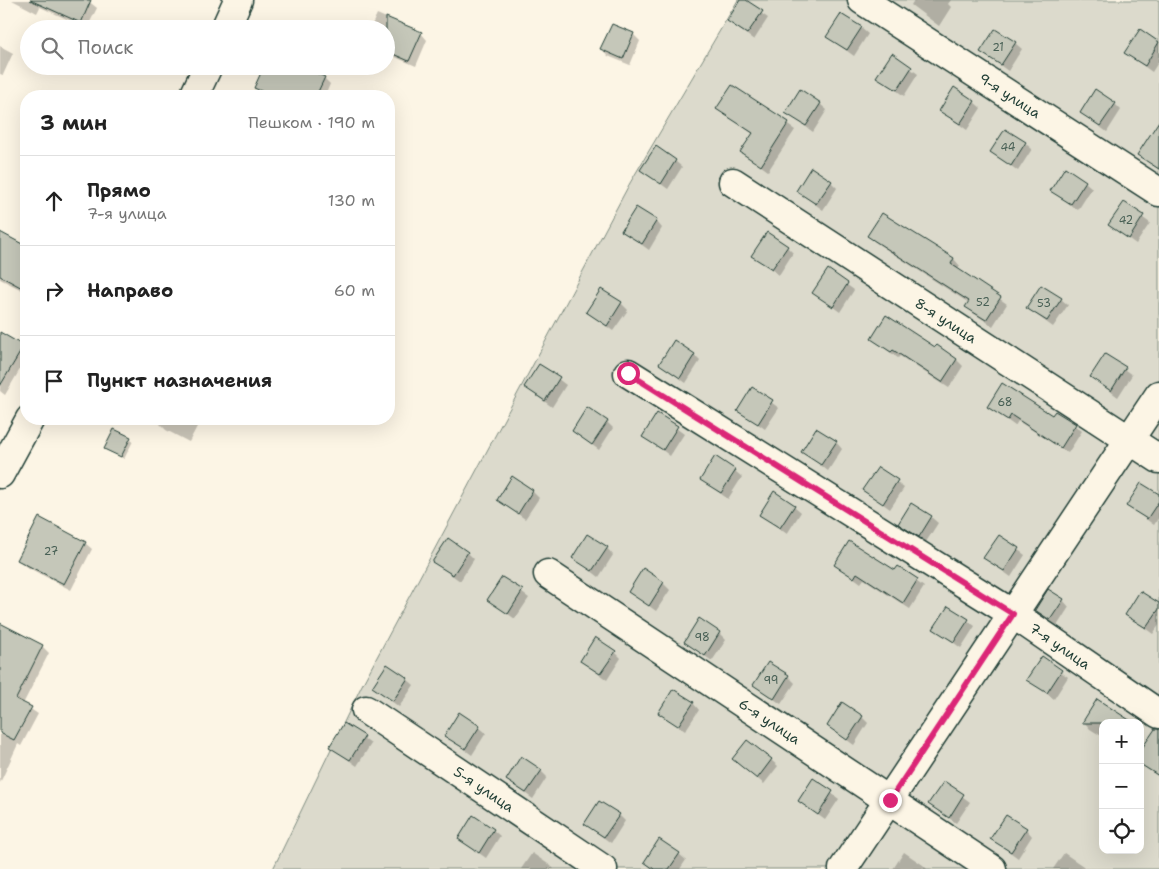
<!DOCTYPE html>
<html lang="ru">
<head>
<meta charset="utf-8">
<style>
  body { margin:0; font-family:"Shantell Sans",sans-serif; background:#f2f2f2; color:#222 }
  .controls { position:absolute; right:15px; bottom:15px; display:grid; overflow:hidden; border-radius:10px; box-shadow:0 5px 20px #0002 }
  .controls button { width:45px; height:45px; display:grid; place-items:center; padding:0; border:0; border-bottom:1px solid #e0e0e0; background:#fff; color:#222; font:25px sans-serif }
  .stop { position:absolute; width:15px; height:15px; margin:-11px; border:4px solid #db2777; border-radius:50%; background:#fff }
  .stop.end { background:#db2777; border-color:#fff; box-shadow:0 1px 5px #0008 }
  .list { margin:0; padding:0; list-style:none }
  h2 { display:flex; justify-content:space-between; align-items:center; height:65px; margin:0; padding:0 20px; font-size:21px }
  h2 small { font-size:16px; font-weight:400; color:#767676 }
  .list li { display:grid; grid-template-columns:32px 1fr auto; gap:15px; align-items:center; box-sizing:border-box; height:90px; padding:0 20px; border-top:1px solid #e0e0e0 }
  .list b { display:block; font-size:19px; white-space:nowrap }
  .list p { margin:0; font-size:16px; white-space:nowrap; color:#767676 }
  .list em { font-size:16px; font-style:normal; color:#767676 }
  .icon { flex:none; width:28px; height:28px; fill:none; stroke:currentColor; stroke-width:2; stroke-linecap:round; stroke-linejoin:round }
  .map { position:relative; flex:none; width:1159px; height:869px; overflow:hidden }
  .search { position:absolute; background:#fff; box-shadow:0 5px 20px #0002; left:20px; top:20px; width:375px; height:55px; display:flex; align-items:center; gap:12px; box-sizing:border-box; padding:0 18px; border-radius:28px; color:#767676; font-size:19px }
  .panel { position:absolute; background:#fff; box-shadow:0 5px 20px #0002; left:20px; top:90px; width:375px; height:335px; border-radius:20px }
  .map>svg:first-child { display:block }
  .green { fill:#dcdacc; stroke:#7e8c80; fill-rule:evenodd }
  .shadow { fill:#0003 }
  .building { fill:#c5c7b9; stroke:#1f3d34 }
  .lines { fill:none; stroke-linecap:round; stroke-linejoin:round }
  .minor-casing { stroke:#1f3d34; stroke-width:31 }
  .minor { stroke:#fcf5e5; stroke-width:28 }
  .route { stroke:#db2777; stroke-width:6 }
  .labels { text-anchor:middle; stroke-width:4; stroke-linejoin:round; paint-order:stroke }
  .number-label { font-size:11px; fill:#486055 }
  .street-label { font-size:14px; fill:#1f3d34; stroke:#fcf5e5 }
</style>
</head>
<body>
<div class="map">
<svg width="1159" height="869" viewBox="0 0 1159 869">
  <rect width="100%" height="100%" fill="#fcf5e5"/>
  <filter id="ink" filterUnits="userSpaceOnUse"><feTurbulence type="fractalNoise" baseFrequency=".02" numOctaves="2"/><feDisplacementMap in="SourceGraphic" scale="10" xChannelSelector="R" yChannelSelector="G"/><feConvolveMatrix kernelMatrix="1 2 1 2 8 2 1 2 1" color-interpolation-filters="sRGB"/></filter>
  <g filter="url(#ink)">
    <path class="green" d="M738,0H1159V869H273L361,687L630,183ZM1103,723H1140V850H1103Z"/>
    <g class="shadow">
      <polygon points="12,0 87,0 97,8 87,28 40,7 37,13"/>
      <polygon points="742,0 768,18 754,40 728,21"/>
      <polygon points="914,0 951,0 948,4 951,7 939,26 911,5"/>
      <polygon points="377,14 421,33 427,40 416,66 386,53 386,29 370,29"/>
      <polygon points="861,28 868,34 854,56 828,37"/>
      <polygon points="1140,31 1159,43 1159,61 1152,72 1126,53"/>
      <polygon points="633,34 640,41 630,65 608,56 602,49"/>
      <polygon points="1015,43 1022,49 1008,71 982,52"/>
      <polygon points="0,46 13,53 3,75 0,74"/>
      <polygon points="892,55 918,74 904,96 878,77"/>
      <polygon points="324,78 330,84 325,96 267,96 256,88"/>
      <polygon points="732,87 795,130 768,171 742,152 753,134 718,109"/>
      <polygon points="974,102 981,108 967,130 941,111"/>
      <polygon points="820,104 827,110 813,132 786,112"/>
      <polygon points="1115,104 1121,110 1107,132 1081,113"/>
      <polygon points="1159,137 1159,170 1138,154"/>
      <polygon points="1025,143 1032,149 1018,171 992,152"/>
      <polygon points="675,161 682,167 668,189 642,170"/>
      <polygon points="831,182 837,188 823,210 797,191"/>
      <polygon points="1085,182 1092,188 1078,210 1052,191"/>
      <polygon points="1124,204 1150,223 1136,244 1110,225"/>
      <polygon points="883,214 954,259 960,266 958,269 1007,304 993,326 973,313 967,306 969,303 875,242 869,236"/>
      <polygon points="656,221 662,228 649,250 623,231"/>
      <polygon points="0,234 26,248 26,292 0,279"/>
      <polygon points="787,247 793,253 779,275 753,255"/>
      <polygon points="828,271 854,290 840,312 814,293"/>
      <polygon points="1061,299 1068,305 1053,327 1027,308"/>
      <polygon points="621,303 628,310 613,331 587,312"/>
      <polygon points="0,333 26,350 26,359 5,395 0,391"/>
      <polygon points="872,339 936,349 957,360 963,366 949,388 900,356 898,358"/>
      <polygon points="694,355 700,361 686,383 660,364"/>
      <polygon points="1106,356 1132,375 1118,397 1091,377"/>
      <polygon points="540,365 566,385 552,407 525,387"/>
      <polygon points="753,389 779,408 765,429 738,410"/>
      <polygon points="989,407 1053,417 1056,412 1082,431 1068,453 1018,421 1015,426"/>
      <polygon points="658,415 684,434 670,456 644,436"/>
      <polygon points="162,419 201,419 189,442 166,430 160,424"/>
      <polygon points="607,422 613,428 599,450 573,431"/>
      <polygon points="130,438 133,441 124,459 106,448"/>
      <polygon points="836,442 842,449 828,471 802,451"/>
      <polygon points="878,469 904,488 890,509 864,490"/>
      <polygon points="735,471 742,477 728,499 702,480"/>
      <polygon points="532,491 539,498 525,519 498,500"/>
      <polygon points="1159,495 1159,517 1154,525 1128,506"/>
      <polygon points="794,506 801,512 787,534 761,515"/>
      <polygon points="931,517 938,523 926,542 899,523"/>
      <polygon points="999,536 1025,555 1011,577 985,558"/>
      <polygon points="85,543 92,549 71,590 25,566 18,560"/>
      <polygon points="607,548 613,555 599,577 573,557"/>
      <polygon points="468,553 474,559 460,581 434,562"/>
      <polygon points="835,564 895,572 898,568 924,587 910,609 864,579 861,583"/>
      <polygon points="503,579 529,598 515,619 489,600"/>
      <polygon points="663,583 670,590 656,611 630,592"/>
      <polygon points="1063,600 1069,607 1057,626 1036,610"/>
      <polygon points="1159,605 1159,625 1153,634 1127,615"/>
      <polygon points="949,607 975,626 961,648 935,629"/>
      <polygon points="0,625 42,646 49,653 23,704 38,714 21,746 18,744 0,783"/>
      <polygon points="719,633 726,640 712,661 685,642"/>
      <polygon points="615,652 621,658 607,680 581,661"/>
      <polygon points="1042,658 1068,677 1054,699 1028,680"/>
      <polygon points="788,676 795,683 781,704 754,685"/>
      <polygon points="407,679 414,685 399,707 373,687"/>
      <polygon points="693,703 699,710 685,731 659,712"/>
      <polygon points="862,717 868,723 854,745 828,726"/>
      <polygon points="1084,722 1103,723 1103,737 1090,729"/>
      <polygon points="345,725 371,744 357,766 331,747"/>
      <polygon points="479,727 486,733 472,755 446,736"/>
      <polygon points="1159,744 1159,777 1140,764"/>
      <polygon points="733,759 771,760 778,766 764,784"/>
      <polygon points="541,771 547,777 533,799 507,780"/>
      <polygon points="813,779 839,799 825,820 799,801"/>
      <polygon points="944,783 970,802 956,823 930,804"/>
      <polygon points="619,815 625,821 611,843 585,824"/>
      <polygon points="1026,829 1032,836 1018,858 992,839"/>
      <polygon points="493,830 500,836 486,858 459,839"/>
      <polygon points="904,852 923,865 927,869 893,869"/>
      <polygon points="532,853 551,866 554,869 521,869"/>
      <polygon points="1064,853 1083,866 1086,869 1053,869"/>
      <polygon points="679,854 686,860 680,869 652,869 645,862"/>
    </g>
    <g class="building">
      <polygon points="30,0 91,0 81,23"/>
      <polygon points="740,0 746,0 763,11 747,34 727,21"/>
      <polygon points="841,14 862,27 847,50 826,37"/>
      <polygon points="386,17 422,32 409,61 386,51"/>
      <polygon points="612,24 634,33 623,59 600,49"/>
      <polygon points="995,29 1016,42 1001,65 980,52"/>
      <polygon points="1140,29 1159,42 1145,66 1124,53"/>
      <polygon points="892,53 912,67 897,90 876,77"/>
      <polygon points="264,66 301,66 325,77 316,96 273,96 254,88"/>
      <polygon points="732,85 789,122 761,166 740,152 753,133 716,109"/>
      <polygon points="954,87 975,101 960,124 939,111"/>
      <polygon points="800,89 821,103 806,126 785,113"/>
      <polygon points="1095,89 1116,103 1100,126 1080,113"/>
      <polygon points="1159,121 1159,169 1137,155"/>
      <polygon points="1005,129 1026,142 1011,166 990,152"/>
      <polygon points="656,146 676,160 661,184 640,170"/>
      <polygon points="811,167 832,181 816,204 796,191"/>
      <polygon points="1065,167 1086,181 1071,204 1050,191"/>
      <polygon points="1124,202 1144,215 1129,239 1108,225"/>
      <polygon points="636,207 657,220 642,244 621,231"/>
      <polygon points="882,213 954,258 951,264 1001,297 986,320 965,307 969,301 867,236"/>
      <polygon points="0,232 26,246 26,290 0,276"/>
      <polygon points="767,232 788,246 772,269 751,256"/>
      <polygon points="828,269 848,283 833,307 812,293"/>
      <polygon points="1041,285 1062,298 1047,321 1026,308"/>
      <polygon points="601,289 622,302 607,326 586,312"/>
      <polygon points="886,315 935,347 937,345 957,359 942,382 893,350 891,352 871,339"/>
      <polygon points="0,332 24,346 0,386"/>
      <polygon points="674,340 695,354 680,378 659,364"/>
      <polygon points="1105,354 1126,367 1111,391 1090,377"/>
      <polygon points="539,364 560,377 545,401 524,387"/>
      <polygon points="1002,383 1052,415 1055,411 1076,424 1061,448 1011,415 1008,420 987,407"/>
      <polygon points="752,387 773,400 758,424 737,411"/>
      <polygon points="587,407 608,421 592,445 572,431"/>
      <polygon points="657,413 678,426 663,450 642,437"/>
      <polygon points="816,428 837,441 821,465 801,452"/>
      <polygon points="114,429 131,437 121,457 104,449"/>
      <polygon points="715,456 736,470 721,493 700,480"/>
      <polygon points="878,467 898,480 883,504 862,490"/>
      <polygon points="512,476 533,490 518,514 497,500"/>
      <polygon points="1141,483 1159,494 1159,501 1147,519 1126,506"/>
      <polygon points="774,491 795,505 780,528 759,515"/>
      <polygon points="911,503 932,516 919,537 898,524"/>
      <polygon points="39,517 86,542 64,584 17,560"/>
      <polygon points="587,534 608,547 592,571 572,558"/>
      <polygon points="999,535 1019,548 1004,571 983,558"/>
      <polygon points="448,538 468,552 453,575 432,562"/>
      <polygon points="849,541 895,570 898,566 918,579 903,603 857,573 854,578 834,565"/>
      <polygon points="643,568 664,582 649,606 628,592"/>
      <polygon points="502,577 523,590 508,614 487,600"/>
      <polygon points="1048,589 1064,599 1050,620 1035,610"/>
      <polygon points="1140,591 1159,603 1159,609 1146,628 1125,615"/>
      <polygon points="948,606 969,619 954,642 933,629"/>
      <polygon points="699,618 720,632 705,656 684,642"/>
      <polygon points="0,623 43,645 16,699 32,707 14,740 0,733"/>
      <polygon points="595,637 616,651 600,674 580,661"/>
      <polygon points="1042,656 1062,670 1047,693 1026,680"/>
      <polygon points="768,662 789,675 774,699 753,685"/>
      <polygon points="387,664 408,678 393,701 372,687"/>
      <polygon points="673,689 694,702 678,726 658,713"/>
      <polygon points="1097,699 1134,723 1082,723"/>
      <polygon points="842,702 863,716 847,740 827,726"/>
      <polygon points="459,712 480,726 465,749 444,736"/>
      <polygon points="344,723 365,736 350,760 329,747"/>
      <polygon points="1155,729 1159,729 1159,776 1140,764 1140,751"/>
      <polygon points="747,740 772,759 757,779 732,759"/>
      <polygon points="521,756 542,770 526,793 506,780"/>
      <polygon points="813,778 833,791 818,815 798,801"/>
      <polygon points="944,781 964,794 949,818 928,804"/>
      <polygon points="599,801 620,814 604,837 584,824"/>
      <polygon points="473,815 494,829 479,853 458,839"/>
      <polygon points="1006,815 1027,828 1011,852 990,839"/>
      <polygon points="659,839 680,853 669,869 654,869 644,862"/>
    </g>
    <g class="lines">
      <g class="minor-casing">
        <g id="minor">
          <path id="s1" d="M862,0L1159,192"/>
          <polyline points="225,29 238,0"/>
          <polyline points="194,96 208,66"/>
          <path id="s2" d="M733,182L1159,459"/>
          <path id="s3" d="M628,373L1013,614L1159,714"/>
          <polyline points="0,474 30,419"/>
          <path id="s4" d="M548,574L992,869"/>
          <path id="s5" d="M366,710L603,869"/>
          <polyline points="843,869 1159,395"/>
        </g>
      </g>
      <use href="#minor" class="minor"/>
    </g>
  </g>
  <g class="lines" filter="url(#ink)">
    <polyline class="route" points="628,373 1013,614 890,800"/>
  </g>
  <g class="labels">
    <g class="number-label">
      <text x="998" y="51">21</text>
      <text x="1008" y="151">44</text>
      <text x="1126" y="224">42</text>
      <text x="983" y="306">52</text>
      <text x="1044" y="307">53</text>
      <text x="1005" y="406">68</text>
      <text x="51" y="555">27</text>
      <text x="702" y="641">98</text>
      <text x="771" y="684">99</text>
    </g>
    <g class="street-label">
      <text dy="5" stroke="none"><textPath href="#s1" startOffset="176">9-я улица</textPath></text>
      <text dy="5" stroke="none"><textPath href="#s2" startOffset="254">8-я улица</textPath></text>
      <text dy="5" stroke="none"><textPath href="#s3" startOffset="511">7-я улица</textPath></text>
      <text dy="5" stroke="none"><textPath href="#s4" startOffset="266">6-я улица</textPath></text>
      <text dy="5" stroke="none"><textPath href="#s5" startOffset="142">5-я улица</textPath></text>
    </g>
  </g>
</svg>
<div class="controls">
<button>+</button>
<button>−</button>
<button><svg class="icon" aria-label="locate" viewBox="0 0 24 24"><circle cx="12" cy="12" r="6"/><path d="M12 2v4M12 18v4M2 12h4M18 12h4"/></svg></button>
</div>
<div class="stop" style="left:628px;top:373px"></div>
<div class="stop end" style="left:890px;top:800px"></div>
<div class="search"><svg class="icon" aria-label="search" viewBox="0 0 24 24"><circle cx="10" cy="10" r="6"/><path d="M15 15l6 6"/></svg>Поиск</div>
<section class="panel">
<h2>3 мин<small>Пешком · 190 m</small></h2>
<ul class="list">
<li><svg class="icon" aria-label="ahead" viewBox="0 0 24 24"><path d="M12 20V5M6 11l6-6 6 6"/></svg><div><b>Прямо</b><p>7-я улица</p></div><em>130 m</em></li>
<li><svg class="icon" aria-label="right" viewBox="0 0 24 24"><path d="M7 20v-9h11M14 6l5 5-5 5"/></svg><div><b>Направо</b></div><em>60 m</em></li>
<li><svg class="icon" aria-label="arrive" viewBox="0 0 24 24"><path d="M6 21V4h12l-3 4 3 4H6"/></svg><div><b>Пункт назначения</b></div></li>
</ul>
</section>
</div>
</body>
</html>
